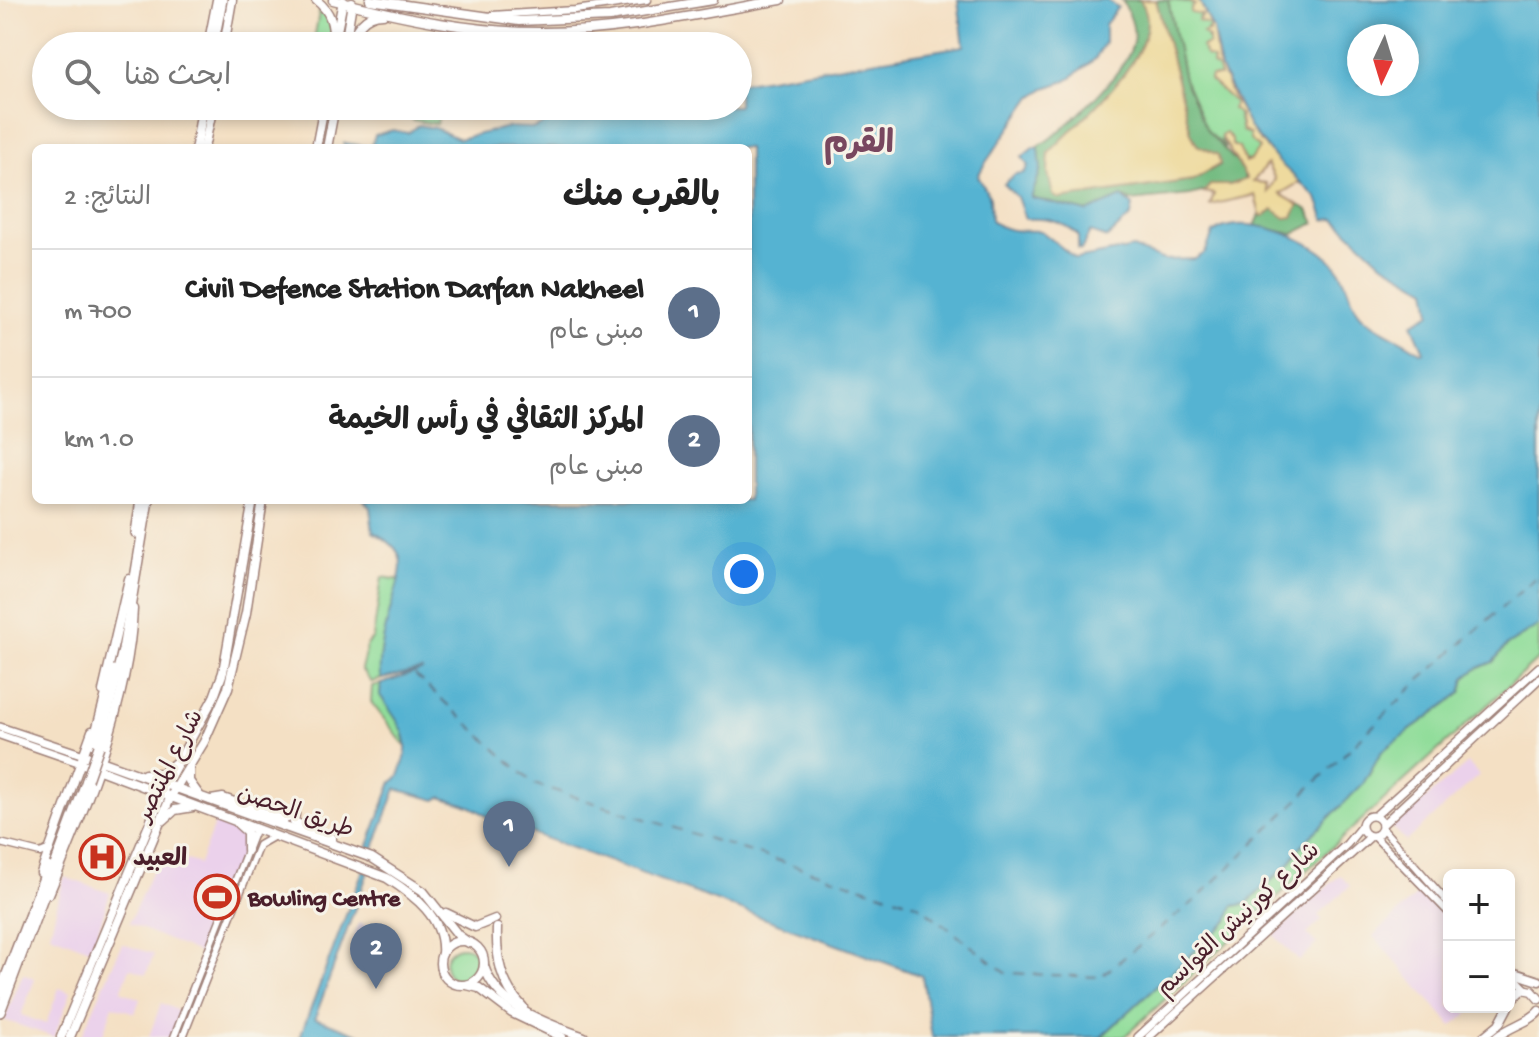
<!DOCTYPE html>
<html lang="ar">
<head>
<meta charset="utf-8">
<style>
  body { margin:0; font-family:"Gochi Hand","Playpen Sans Arabic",sans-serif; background:#f2f2f2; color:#222; direction:rtl }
  .controls { position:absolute; right:24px; bottom:24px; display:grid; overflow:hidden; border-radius:12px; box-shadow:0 4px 12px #0003 }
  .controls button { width:72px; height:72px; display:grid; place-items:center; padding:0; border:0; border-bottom:2px solid #e0e0e0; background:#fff; color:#222; font:40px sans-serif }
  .compass { position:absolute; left:1347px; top:24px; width:72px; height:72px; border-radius:50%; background:#fff; box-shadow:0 4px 12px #0003; rotate:184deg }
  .you { position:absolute; left:744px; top:574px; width:28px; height:28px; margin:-20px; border:6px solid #fff; border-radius:50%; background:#1a73e8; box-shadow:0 0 0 12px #1a73e833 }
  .badge { display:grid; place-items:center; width:52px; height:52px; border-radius:50%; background:#2563eb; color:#fff; font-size:26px; font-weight:700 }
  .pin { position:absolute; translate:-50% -66px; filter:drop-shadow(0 2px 4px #0008) }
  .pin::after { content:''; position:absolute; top:42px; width:28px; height:24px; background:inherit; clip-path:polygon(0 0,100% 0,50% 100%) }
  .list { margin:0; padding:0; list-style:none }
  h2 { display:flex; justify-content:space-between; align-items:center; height:104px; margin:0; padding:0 32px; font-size:34px }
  h2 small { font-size:26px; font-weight:400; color:#767676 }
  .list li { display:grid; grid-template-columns:52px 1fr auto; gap:24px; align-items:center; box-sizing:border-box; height:128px; padding:0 32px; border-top:2px solid #e0e0e0 }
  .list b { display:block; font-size:30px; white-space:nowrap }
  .list p { margin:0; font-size:26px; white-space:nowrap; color:#767676 }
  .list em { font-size:26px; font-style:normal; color:#767676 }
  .icon { flex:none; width:44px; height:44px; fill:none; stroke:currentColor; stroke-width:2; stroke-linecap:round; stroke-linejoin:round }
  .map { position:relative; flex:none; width:1539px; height:1037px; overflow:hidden; direction:ltr }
  .search { position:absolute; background:#fff; box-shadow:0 4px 12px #0003; left:32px; top:32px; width:720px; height:88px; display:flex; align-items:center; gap:20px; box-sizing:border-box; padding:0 28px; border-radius:44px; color:#767676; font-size:30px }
  .panel { position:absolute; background:#fff; box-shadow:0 4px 12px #0003; left:32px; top:144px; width:720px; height:360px; border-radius:12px; direction:rtl }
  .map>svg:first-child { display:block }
  .built { fill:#ebd1eb }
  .industrial { fill:#cbbfd5 }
  .green { fill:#90dd9a; stroke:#6d7e62; stroke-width:2 }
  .forest { fill:#74bc82; stroke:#5f6e56; stroke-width:2 }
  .sand { fill:#eeda9e; stroke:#9c7c64; stroke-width:2; fill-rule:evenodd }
  .water { fill:#54b3d2; stroke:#4f697e; stroke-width:2; fill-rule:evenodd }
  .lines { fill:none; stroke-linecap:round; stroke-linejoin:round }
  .ferry { stroke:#4e5365; stroke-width:2; stroke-dasharray:10 8; stroke-linecap:butt }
  .tertiary-casing { stroke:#9f8078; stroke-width:9 }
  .secondary-casing { stroke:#9f8078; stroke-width:10 }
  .primary-casing { stroke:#9f8078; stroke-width:11 }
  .trunk-casing { stroke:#9f8078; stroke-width:12 }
  .tertiary { stroke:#fff; stroke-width:6 }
  .secondary { stroke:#fff; stroke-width:7 }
  .primary { stroke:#fff; stroke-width:8 }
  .trunk { stroke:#fff; stroke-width:9 }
  .trunk-bridge-casing { stroke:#9f8078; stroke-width:12; stroke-linecap:butt }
  .trunk-bridge { stroke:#fff; stroke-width:9 }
  .labels { text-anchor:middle; stroke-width:6; stroke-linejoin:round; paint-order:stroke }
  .street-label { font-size:24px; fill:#4a1f2b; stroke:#f7f3e8 }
  .poi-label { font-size:24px; font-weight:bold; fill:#4a1f2b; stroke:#f7f3e8; text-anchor:start }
  .district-label { font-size:32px; font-weight:bold; fill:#78475f; stroke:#f7f3e8 }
</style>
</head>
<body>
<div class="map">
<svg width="1539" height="1037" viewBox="0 0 1539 1037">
  <rect width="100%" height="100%" fill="#f7f3e8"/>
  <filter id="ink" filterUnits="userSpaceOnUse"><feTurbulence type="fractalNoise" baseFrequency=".0125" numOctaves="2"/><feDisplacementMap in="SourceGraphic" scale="16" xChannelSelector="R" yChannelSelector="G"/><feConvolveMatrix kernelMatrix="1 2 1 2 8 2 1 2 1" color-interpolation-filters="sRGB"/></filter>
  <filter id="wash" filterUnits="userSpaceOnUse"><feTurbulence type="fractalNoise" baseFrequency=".006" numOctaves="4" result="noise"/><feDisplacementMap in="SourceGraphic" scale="32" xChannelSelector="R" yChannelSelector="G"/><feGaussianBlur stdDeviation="1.8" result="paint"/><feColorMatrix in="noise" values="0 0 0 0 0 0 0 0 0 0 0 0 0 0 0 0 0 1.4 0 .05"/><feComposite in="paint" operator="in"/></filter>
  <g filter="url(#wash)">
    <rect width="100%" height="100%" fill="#f4e0c4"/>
    <g class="built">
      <polygon points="1468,763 1479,775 1406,841 1391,827"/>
      <polygon points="215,822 249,835 203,955 129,923 161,851 199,864"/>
      <polygon points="1340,875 1350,886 1318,915 1322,920 1307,934 1317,944 1299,961 1274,935"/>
      <polygon points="64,877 110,893 92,950 50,934"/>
      <polygon points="1421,891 1449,921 1449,1007 1477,1007 1452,1026 1373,936"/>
      <polygon points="122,944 154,954 146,974 130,968 121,991 140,999 135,1013 113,1006 102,1037 81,1037"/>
      <polygon points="23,974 35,979 21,1015 46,1024 59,988 71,992 54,1037 4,1020"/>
      <polygon points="161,1003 181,1012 171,1037 149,1037"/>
    </g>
    <polygon class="industrial" points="359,923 390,935 382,955 351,944"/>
    <g class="green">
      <polygon points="1168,0 1194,3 1194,8 1203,15 1199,18 1210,25 1206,32 1209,44 1202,47 1213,59 1212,65 1218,68 1220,76 1211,76 1210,80 1235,103 1242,131 1250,134 1250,140 1258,144 1258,153 1250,161 1242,160 1239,148 1232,145 1232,139 1221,140 1226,148 1207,131 1184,79"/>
      <polygon points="319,12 327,15 332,31 330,46 313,46"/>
      <polygon points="414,106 440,106 437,124 412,120"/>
      <path d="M382,577L401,580C393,601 374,659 382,679L371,682L361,669L367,645L373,638Z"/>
      <polygon points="1539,625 1539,658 1124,1037 1101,1037 1228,921 1232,906 1246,904 1290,863 1298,849 1369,775 1382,751 1461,693 1465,678 1476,669 1493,662 1507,645"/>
      <polygon points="381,684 380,695 403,727 406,747 371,702 372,686"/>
      <circle cx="462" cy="964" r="17"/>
    </g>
    <g class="forest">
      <path d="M1122,0H1140C1174,45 1077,122 1049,153L1059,199L1193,180L1220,165L1197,145L1191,133L1156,0H1168L1184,79L1197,108L1207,131L1245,171L1244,181L1190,195L1130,201L1126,198L1087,212L1031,198L1039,174L1037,147C1062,134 1129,70 1133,42C1136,27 1129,13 1122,0Z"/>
      <polygon points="1299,205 1308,210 1315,223 1293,234 1255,226 1260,215 1264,216 1273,209 1286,218"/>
    </g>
    <g class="sand">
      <path d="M1140,0H1156L1191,133L1197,145L1218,155L1220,164L1193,180L1059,199L1053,195L1048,173L1049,153C1077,122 1174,45 1140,0Z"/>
      <path d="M1186,0H1199L1213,29L1217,59L1232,96L1259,140L1300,182L1280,194L1299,205L1293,217L1285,218L1273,209L1264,216L1260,215L1255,195L1210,205L1214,194L1204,192L1210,185H1230L1247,179L1221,136L1226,133L1232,139V145L1239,148L1245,162L1251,160L1259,148L1250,140V134L1242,131L1239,114L1232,109L1235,103L1210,80L1211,76H1220L1218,68L1212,65L1213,59L1206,56L1202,47L1209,44V38L1203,33L1209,31L1210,25L1198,21L1203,15L1191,13V8L1195,5ZM1267,164L1275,179L1268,192L1266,183L1253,182Z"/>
    </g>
    <g class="water">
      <path d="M958,0H1106L1118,7L1105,25V42L1095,59L1066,81L1045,88L1031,98L984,165L978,176L990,198L991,220C1007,234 1022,230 1041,231L1076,259L1133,248L1164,260L1195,259L1205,253L1213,233C1241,211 1309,237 1332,261C1348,277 1349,303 1361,315C1377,331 1402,338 1420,352L1424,351L1412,324L1431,313L1427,289L1382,263L1335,219L1325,220L1317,198L1279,162L1249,127L1221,69L1213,29L1199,0H1539V625L1507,645L1493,662L1476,669L1465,678L1461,693L1382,751L1363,784L1298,849L1290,863L1246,904L1233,906L1228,921L1101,1037H932L922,976L487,817C476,806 454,801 440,797L436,800L396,789L372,853L366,851L392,782C399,778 400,774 402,767C415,735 395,720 380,695L381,684L423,670L382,679L380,676C378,653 387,623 393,600C403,566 410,551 373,532L370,508L364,500H748V148H344V143L371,147L375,135L393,130L408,133L419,125L435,128L459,139L508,127L535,128L559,116L564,120L577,119L585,106H738V83L964,46ZM1407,36V84H1359V36Z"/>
      <path d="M1034,147L1039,148L1041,169L1031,198L1087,212L1122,197L1133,206L1131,216L1107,238L1090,232L1081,250L1078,249V235C1061,220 1046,218 1025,219L1017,197L1004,184L1015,174L1024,173L1028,166L1022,157Z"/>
      <polygon points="363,870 368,872 315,1018 366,1037 300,1037"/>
    </g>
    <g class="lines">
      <polyline class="ferry" points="415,675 534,784 917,904 1006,973 1100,977 1197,899 1421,679 1539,575"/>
    </g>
  </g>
  <g filter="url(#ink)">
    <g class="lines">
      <g class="tertiary-casing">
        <g id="tertiary">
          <polyline points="492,15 575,10 647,0"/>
          <polyline points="1382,828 1449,904"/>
          <polyline points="1374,836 1449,913"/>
          <polyline points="0,843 40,853 50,849"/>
          <polyline points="1509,971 1526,989"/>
          <polyline points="1509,980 1511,996"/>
          <polyline points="174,1037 256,828"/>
          <polyline points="183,1037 259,845 273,837"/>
        </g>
      </g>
      <g class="secondary-casing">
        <g id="secondary">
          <polyline points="0,727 84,755"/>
          <polyline points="0,735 81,763"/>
          <circle cx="1372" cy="826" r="10"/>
          <polyline points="1375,816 1539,667"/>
          <polyline points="1382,825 1539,679"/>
          <polyline points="1138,1037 1347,844 1361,827"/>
          <polyline points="1149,1037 1370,837"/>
        </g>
      </g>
      <g class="primary-casing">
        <g id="primary">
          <path d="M316,0C333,13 333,26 334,46"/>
          <path d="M333,0C402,17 473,33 544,32C623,32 703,13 781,0"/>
          <polyline points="370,0 519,21 610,17 713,0"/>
          <polyline points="337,31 343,1"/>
          <polyline points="345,45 352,3"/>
          <polyline points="208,46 217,0"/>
          <polyline points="224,46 232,0"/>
          <path d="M349,46C355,29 364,14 383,14"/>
          <polyline points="204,148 213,106"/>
          <polyline points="316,148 324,106"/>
          <polyline points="327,148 335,106"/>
          <polyline points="103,691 129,579"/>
          <polyline points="84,755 372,858 423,891 458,935 469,943"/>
          <path d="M81,763L387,878C414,895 445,918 442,954"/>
          <polyline points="189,768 189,781 199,795"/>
          <polyline points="145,774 163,773 175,763"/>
          <polyline points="211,800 223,798 282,819 288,818 290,812"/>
          <polyline points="295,814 294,822 332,838"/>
          <polyline points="164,820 175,810 193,807"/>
          <polyline points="238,824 247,832 247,850"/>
          <polyline points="41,873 92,731"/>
          <path d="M49,894C85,809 129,703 133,609"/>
          <polyline points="446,913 475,927 495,919"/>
          <path d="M497,928C496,959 501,985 523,1007"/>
          <circle cx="462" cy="963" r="22"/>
          <path d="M484,966C498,1009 547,1023 584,1037"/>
          <polyline points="1509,971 1539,981"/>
          <polyline points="467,985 479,988 512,1013 562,1037"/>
          <polyline points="1509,1001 1523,989 1532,991 1539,999"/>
          <polyline points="61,1037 166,784 214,697 223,672 253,500"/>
          <polyline points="70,1037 171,796 204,742 228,688 246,613 263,500"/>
          <polyline points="1483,1037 1499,1024 1508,1007"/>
          <path d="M1497,1037C1510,1026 1532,1021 1539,1011"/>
        </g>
      </g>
      <g class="trunk-casing">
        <g id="trunk">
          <polyline points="213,46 222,0"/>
          <polyline points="196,148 203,106"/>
          <polyline points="136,533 141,500"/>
          <polyline points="93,744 113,670"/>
          <polyline points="99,746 123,650 148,500"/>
          <polyline points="0,992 48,867"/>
          <polyline points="0,1012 87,780"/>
        </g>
      </g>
      <use href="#tertiary" class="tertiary"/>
      <use href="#secondary" class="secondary"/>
      <use href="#primary" class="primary"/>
      <use href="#trunk" class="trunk"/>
      <g class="trunk-bridge-casing">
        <polyline id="trunk-bridge" points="87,780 99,746"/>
      </g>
      <use href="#trunk-bridge" class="trunk-bridge"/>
    </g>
  </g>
  <defs>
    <g id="hospital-ring" transform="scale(2.3)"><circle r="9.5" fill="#f7f3e8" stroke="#c8321e" stroke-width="1.5"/><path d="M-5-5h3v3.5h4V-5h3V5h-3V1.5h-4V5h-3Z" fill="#c8321e"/></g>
    <g id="stadium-ring" transform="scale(2.3)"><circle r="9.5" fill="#f7f3e8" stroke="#c8321e" stroke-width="1.5"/><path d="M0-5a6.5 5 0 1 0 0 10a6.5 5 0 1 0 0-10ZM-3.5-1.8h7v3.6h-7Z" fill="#c8321e"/></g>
  </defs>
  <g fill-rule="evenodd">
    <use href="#hospital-ring" x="102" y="857"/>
    <use href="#stadium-ring" x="217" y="897"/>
  </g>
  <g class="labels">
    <g class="street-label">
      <text transform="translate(168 765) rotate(-63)" y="8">شارع المنتصر</text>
      <text transform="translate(296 810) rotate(19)" y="8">طريق الحصن</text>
      <text transform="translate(1237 918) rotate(-43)" y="8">شارع كورنيش القواسم</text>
    </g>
    <g class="poi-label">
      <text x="133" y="865">العبيد</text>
      <text x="248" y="905">Bowling Centre</text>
    </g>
    <g class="district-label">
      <text x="859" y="152">القرم</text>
    </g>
  </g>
</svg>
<div class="controls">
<button>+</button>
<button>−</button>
</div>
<svg class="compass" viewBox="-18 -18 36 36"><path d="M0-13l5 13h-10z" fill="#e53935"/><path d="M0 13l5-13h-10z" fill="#767676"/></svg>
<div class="you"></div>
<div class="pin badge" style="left:509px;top:867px;background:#5c6f8a">1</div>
<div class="pin badge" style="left:376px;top:989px;background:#5c6f8a">2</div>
<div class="search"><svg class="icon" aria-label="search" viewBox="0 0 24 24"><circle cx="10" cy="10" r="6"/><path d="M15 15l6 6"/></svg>ابحث هنا</div>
<section class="panel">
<h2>بالقرب منك<small>النتائج: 2</small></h2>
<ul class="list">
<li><span class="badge" style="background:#5c6f8a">1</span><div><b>Civil Defence Station Darfan Nakheel</b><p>مبنى عام</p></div><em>700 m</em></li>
<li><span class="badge" style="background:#5c6f8a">2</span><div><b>المركز الثقافي في رأس الخيمة</b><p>مبنى عام</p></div><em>1.0 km</em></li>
</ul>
</section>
</div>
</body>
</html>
